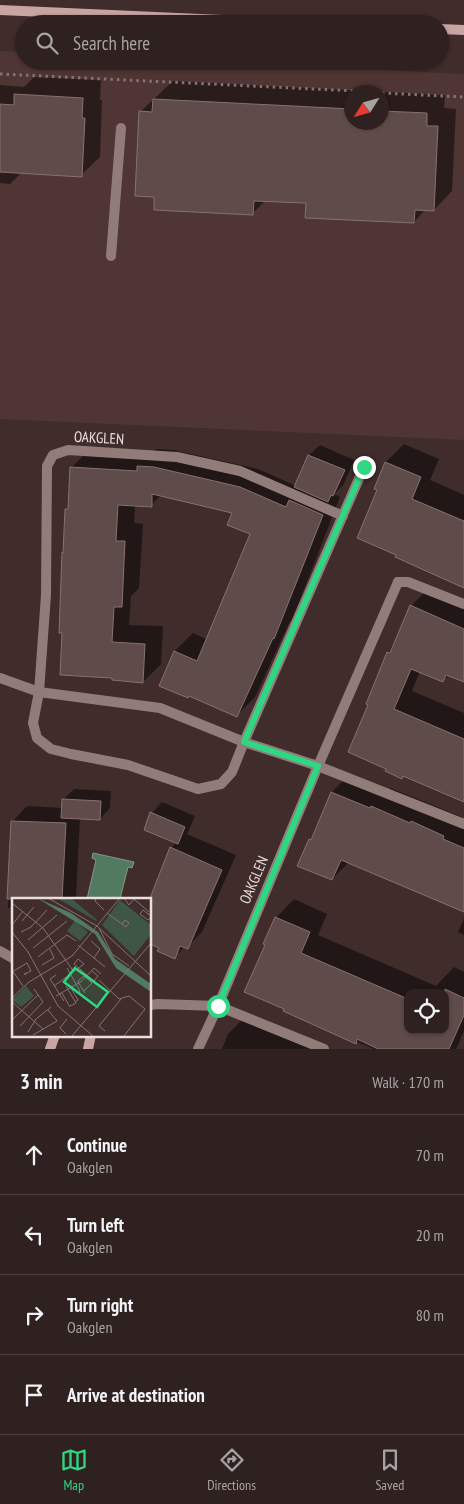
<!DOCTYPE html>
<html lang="en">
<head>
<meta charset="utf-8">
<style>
  body { margin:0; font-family:"PT Sans Narrow",sans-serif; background:#3b2e2d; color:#f1f3f6 }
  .controls { position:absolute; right:15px; bottom:15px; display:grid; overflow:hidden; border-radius:10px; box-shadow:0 1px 4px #0004 }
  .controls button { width:45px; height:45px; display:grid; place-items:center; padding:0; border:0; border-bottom:1px solid #4a3e3e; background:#2f2120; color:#f1f3f6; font:25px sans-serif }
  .compass { position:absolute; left:344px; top:85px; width:45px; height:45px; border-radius:50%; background:#2f2120; box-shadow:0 1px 4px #0004; rotate:233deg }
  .stop { position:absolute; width:15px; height:15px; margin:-11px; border:4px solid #2ed883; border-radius:50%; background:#fff }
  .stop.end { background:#2ed883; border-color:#fff; box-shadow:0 1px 5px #0008 }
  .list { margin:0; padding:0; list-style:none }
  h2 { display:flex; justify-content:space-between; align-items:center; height:65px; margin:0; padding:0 20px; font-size:21px }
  h2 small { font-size:16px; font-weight:400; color:#a7a3a5 }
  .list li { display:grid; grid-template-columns:32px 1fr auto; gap:15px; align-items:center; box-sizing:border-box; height:80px; padding:0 20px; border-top:1px solid #4a3e3e }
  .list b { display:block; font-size:19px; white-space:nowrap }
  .list p { margin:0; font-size:16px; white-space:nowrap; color:#a7a3a5 }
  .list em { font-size:16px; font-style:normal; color:#a7a3a5 }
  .icon { flex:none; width:28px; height:28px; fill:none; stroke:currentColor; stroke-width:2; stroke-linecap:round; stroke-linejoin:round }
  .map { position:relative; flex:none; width:464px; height:1049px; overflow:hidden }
  .search { position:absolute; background:#2f2120; box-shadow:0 1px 4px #0004; left:15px; right:15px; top:15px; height:55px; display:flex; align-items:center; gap:12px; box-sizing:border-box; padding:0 18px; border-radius:28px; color:#a7a3a5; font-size:19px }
  .sheet { height:385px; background:#2f2120 }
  nav { display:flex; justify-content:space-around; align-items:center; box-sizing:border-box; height:70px; border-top:1px solid #4a3e3e; background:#2f2120; font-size:14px; color:#a7a3a5 }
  nav a { display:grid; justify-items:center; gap:2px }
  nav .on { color:#2ed883 }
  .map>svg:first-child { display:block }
  .built { fill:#4f3534; fill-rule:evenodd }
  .water { fill:#517a60; stroke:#7f9886 }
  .shadow { fill:#0007; fill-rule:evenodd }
  .building { fill:#5f4b49; stroke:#87716f }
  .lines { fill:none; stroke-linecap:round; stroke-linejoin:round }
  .path { stroke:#837372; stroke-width:3; stroke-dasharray:2.5 4; stroke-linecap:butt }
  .lane { stroke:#927c7a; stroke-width:10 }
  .street { stroke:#927c7a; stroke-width:10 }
  .secondary { stroke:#c8a5a3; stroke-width:10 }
  .route { stroke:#2ed883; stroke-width:6 }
  .labels { text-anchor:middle; stroke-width:5; stroke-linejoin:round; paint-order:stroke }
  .street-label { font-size:15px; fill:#ebdedd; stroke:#3f2c2b }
  .inset-road { fill:none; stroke:#847372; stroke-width:1 }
  .view { fill:#2ed883; fill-opacity:0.15; stroke:#2ed883; stroke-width:2.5 }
  .inset-edge { fill:none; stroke:#ebdedd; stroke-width:2.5 }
</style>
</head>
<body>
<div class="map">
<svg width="464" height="1049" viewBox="0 0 464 1049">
  <rect width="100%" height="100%" fill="#3f2c2b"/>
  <path class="built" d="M0,51L24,52V61H207L464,74V440L0,419ZM352,92H382V122H352Z"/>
  <polygon class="water" points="93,853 134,862 132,868 128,867 120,899 87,899 96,860 92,858"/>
  <g class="shadow">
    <polygon points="34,77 101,80 100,100 102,100 100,157 81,175 22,172 10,184 0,183 0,85 24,87"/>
    <path d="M173,81L445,95L444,108L456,109L452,191L434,210L426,209L414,222L307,202L266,200L252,214L156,196L140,112ZM352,92H382V122H352Z"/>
    <polygon points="404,444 439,459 430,480 464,495 464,585 397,554 378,490 375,488 386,462"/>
    <polygon points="320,445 354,460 344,484 334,494 340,497 292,620 289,623 255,697 237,715 189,695 161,685 175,651 193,633 208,640 252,534 234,512 161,495 151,505 135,505 134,523 143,524 139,588 131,596 129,625 163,626 161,664 143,682 113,679 66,510 69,507 71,468 89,450 153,453 156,449 173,450 258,469 296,486 309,455"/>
    <polygon points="429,588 464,603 464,655 461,663 443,681 420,671 412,691 464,713 464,800 388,768 388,653 393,648 411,606"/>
    <polygon points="350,774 388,790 390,788 462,817 461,819 464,821 464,911 349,862 332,879 310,840 313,836 332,792"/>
    <polygon points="74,789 111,791 110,808 100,819 80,818 76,896 73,899 14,899 14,908 8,908 12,822 27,806 63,808 64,799"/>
    <polygon points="162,802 195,816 187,834 236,855 202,932 187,947 185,946 175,957 160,947 150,943 150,901 171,848 177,842 152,813"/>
    <path d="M294,899L327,914L318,935L436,986L454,967L464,972V1031L456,1049H374L284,1011L286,1008L267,944L276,918ZM408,993H445V1030H408Z"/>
    <polygon points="464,919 464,935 458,932"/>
    <polygon points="246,1016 327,1049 222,1049 228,1034"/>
  </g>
  <g class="building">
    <polygon points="14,94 83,98 82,118 85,118 82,177 0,172 0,104 14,105"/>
    <polygon points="153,99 352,109 352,122 382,122 382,111 427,113 427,126 438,126 434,211 415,210 414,223 305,218 306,203 254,201 253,215 154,210 154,197 135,196 139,111 152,112"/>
    <polygon points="308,455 345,470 333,496 331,495 328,502 294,487"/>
    <polygon points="385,462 421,477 412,499 464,521 464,588 395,557 396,555 357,538 377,490 374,489"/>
    <polygon points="137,466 154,467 240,487 286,507 289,500 323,515 274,639 273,638 237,717 189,696 188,698 159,686 174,651 197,661 250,534 227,525 232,513 152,494 152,507 118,505 116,541 125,541 122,607 114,607 112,642 145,644 143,683 112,680 112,678 60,675 62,633 59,633 62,552 63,553 65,509 68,509 70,467 137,471"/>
    <polygon points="410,605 464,629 464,682 446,675 443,682 411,669 394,709 464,739 464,802 403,776 402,779 385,771 386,769 348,752 368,705 366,704 387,652 390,653"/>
    <polygon points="331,792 370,808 371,806 410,823 411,821 444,836 443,839 464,848 464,912 341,860 332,880 297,866 309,839 311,840"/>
    <polygon points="62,799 101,801 100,820 61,818"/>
    <polygon points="150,812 185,827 178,844 144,830"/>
    <polygon points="11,821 66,823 62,899 7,899"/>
    <polygon points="170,847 222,870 188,949 180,946 175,959 157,951 159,948 150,944 150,898"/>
    <polygon points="275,917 310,932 301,953 408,999 408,1030 445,1030 445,989 464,998 464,1015 449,1049 378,1049 357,1039 356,1044 283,1011 284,1009 244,992 265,945 263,944"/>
  </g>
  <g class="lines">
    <g class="path">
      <polyline points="0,74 377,92"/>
      <polyline points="382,93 464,97"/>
    </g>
    <g class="lane">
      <polyline points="111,256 121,128"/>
      <polyline points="398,582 408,582 464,604"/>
      <polyline points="39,692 33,723 37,738 51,749 71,754 128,765 198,789 221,784 232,772 244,742"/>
    </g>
    <g class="street">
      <polyline points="0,678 39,692 160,708 244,742 318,766 464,824"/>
      <polyline points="39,692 46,595 47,466 53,455 68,450 177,457 240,471 343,516"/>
      <polyline points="244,742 364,467"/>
      <polyline points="0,951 14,959"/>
      <polyline points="150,1005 158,1004 218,1006 324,1049"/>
      <polyline points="198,1049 218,1006 318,766 398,582"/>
    </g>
    <g class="secondary">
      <polyline points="0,10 312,24"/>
      <polyline points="440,29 464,30"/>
      <polyline points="50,1049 55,1035"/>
      <polyline points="88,1049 91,1035"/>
    </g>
  </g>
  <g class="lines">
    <polyline class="route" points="218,1006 318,766 244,742 364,467"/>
  </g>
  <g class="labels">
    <g class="street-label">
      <text transform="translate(99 438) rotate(3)" y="5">OAKGLEN</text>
      <text transform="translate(254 880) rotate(-67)" y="5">OAKGLEN</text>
    </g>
  </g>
  <g transform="translate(12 898)">
    <rect width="139" height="139" fill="#3f2c2b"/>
    <path d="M45,0H59L85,22L84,23ZM108,2L139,27V36L122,58L90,27ZM63,23L76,34L68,43L55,33ZM14,88L22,98L9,109L0,102Z" fill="#3f5647"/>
    <path d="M25,0L59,15L86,34L103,61L139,86V94L104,70L83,36Z" fill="#517a60"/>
    <path class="inset-road" d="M36,0L85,28L139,78M84,0L83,3L92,12M112,0L117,7L122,1M122,1L137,14M0,5L31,30L62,74M95,15L114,29L117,25L113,22L110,26M139,18L131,12L128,16L136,22L139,19M10,23L22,9M0,27L11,13M87,30L100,56L117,68M0,34L16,54L46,108L81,138M9,34L19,29L35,12M16,42L45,17M79,43L88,51L82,60M66,47L93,69M21,50L55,23M26,59L55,37L64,43M72,66L66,61L62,66L82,83L86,78L80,73M30,67L42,60L38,51M55,70L68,93L65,96M0,72L11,88M0,74L15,65L19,73L12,76H15M44,77L38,81L52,103M87,82L107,101L117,98L133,111L112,138M42,88L72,66M54,88L64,105L58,108M59,90L66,102L63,104M72,93L80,85L72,78L66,83V84L73,95M50,95L58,109M44,98L70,83L82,70L89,76M0,100L17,84L60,58L108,0M0,104L31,131M0,122L26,97M8,128L31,104L22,91M93,133L87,128L109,101M16,134L24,121L39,109M54,136L48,130L55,121M21,137L45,123L36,112M60,138L139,45"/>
    <path class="view" d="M63,70L96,94L85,109L52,84Z"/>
    <rect width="139" height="139" class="inset-edge"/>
  </g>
</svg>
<div class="controls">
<button><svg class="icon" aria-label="locate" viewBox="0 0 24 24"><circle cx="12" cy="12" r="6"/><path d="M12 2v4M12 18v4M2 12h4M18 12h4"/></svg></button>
</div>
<svg class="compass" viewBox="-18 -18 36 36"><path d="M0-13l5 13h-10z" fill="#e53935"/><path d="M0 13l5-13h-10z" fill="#a7a3a5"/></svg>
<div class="stop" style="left:218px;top:1006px"></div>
<div class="stop end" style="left:364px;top:467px"></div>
<div class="search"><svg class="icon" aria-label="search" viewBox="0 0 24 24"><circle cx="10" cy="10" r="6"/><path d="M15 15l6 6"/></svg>Search here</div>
</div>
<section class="sheet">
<h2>3 min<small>Walk · 170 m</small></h2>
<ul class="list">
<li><svg class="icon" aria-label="ahead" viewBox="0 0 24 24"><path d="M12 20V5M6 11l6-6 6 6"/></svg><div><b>Continue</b><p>Oakglen</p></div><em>70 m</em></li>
<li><svg class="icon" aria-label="left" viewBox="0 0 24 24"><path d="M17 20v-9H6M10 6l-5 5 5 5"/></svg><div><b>Turn left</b><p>Oakglen</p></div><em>20 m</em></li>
<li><svg class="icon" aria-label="right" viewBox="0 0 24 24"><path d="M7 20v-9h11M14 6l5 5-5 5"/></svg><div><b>Turn right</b><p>Oakglen</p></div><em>80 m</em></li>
<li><svg class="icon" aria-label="arrive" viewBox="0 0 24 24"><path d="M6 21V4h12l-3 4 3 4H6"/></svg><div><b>Arrive at destination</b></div></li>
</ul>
</section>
<nav>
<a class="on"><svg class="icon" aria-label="map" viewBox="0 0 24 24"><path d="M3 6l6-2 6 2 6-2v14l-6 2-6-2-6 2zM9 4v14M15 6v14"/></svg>Map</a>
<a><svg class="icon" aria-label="directions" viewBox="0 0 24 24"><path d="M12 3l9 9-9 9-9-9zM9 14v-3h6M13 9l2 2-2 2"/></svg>Directions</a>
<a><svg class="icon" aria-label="saved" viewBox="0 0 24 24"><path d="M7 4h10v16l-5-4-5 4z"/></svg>Saved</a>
</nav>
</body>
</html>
